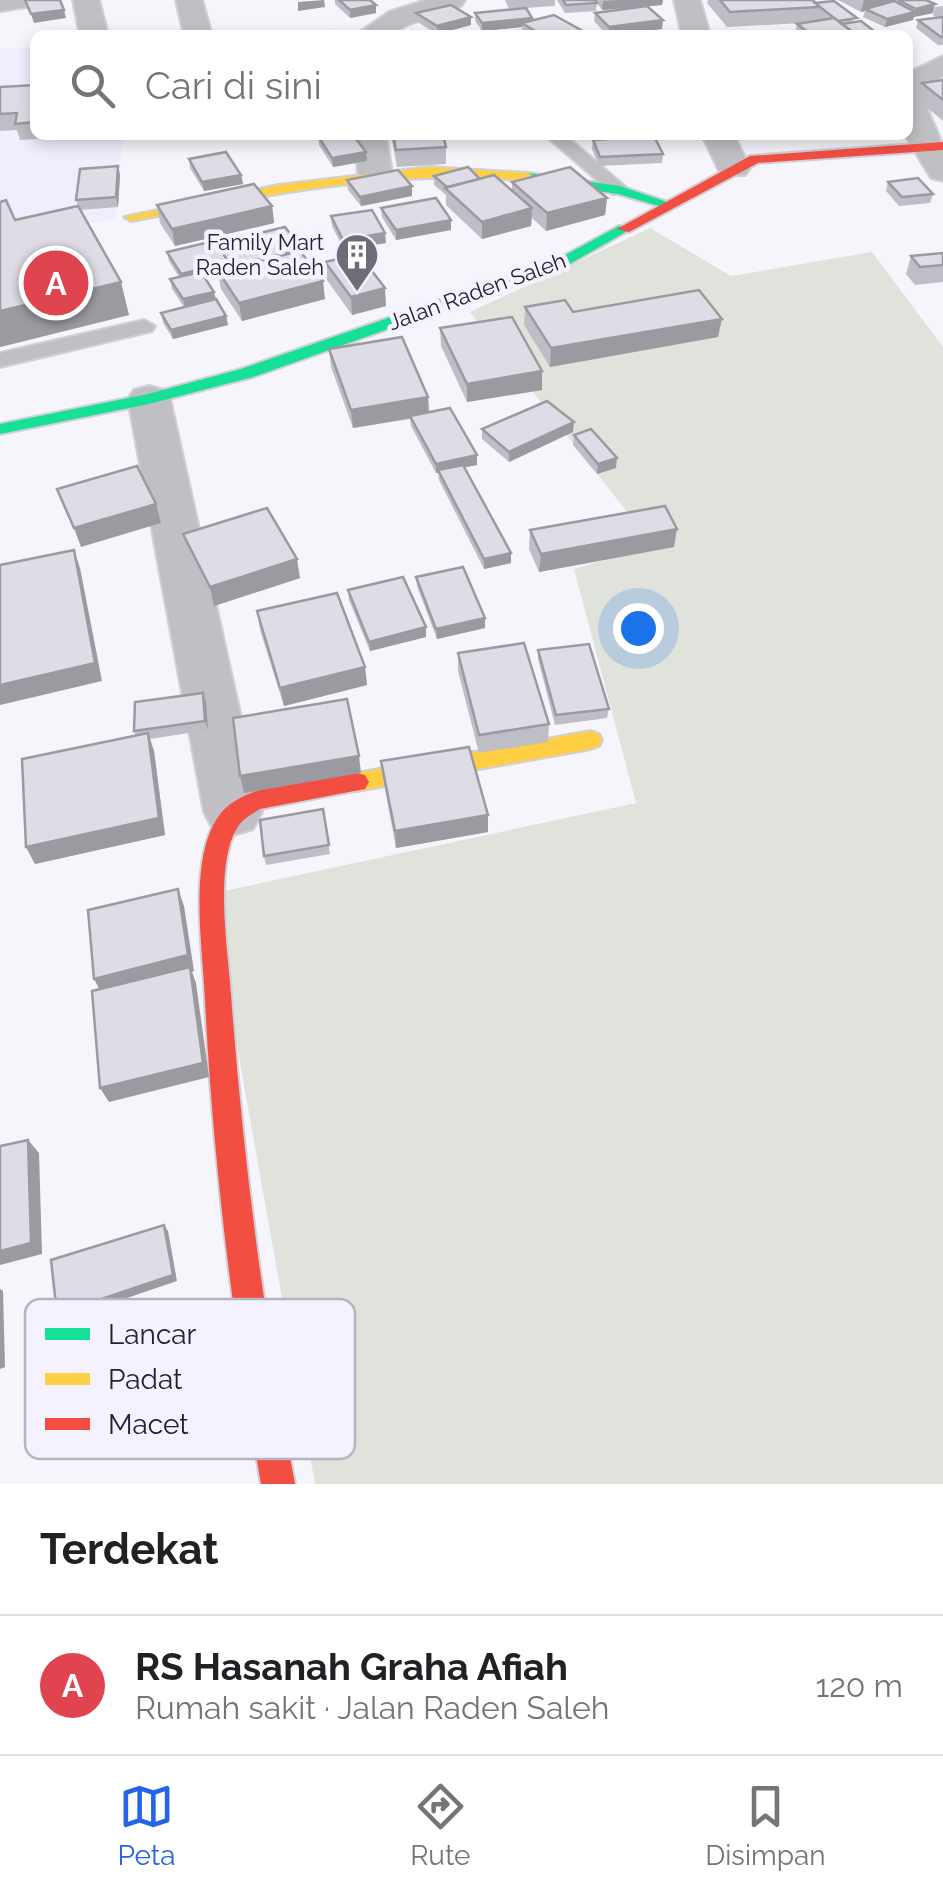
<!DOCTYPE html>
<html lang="id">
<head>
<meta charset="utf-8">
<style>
  body { margin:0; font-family:Raleway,sans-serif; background:#f6f6f6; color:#202124 }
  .you { position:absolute; left:638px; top:628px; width:35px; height:35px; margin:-25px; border:8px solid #fff; border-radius:50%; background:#1a73e8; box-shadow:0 0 0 15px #1a73e833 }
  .badge { display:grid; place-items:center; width:65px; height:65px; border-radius:50%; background:#2563eb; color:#fff; font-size:32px; font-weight:700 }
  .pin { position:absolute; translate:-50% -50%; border:5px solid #fff; box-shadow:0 2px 10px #0006 }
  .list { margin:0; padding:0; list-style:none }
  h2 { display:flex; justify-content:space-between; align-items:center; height:130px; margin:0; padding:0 40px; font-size:42px }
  h2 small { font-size:32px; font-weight:400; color:#757577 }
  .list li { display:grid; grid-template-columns:65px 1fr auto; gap:30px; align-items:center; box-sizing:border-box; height:140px; padding:0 40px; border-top:2px solid #e0e0e0 }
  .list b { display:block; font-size:38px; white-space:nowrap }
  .list p { margin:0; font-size:32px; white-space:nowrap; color:#757577 }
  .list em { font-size:32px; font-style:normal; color:#757577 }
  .icon { flex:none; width:55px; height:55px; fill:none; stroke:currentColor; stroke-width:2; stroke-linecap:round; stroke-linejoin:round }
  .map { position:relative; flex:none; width:943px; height:1484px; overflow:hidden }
  .search { position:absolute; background:#fff; box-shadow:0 5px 15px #0003; left:30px; right:30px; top:30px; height:110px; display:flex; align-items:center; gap:25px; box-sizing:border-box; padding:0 35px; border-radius:15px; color:#757577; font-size:38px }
  .sheet { height:270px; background:#fff }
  nav { display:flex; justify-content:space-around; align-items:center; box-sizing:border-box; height:140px; border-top:2px solid #e0e0e0; background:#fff; font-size:28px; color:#757577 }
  nav a { display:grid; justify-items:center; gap:5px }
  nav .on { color:#2563eb }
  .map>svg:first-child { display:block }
  .built { fill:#f0edfd }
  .green { fill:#e0e3db }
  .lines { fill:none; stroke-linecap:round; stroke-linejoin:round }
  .lane-casing { stroke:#d1d0d6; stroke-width:4 }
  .street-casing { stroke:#d1d0d6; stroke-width:4 }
  .fast-casing { stroke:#d1d0d6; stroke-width:4 }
  .slow-casing { stroke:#d1d0d6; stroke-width:4 }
  .jam-casing { stroke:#d1d0d6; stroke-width:4 }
  .lane { fill:#c0bfc3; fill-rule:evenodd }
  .street { fill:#c0bfc3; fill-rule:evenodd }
  .fast { fill:#16e098; fill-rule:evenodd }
  .slow { fill:#ffcf43; fill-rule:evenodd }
  .jam { fill:#f24e42; fill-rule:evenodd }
  .wall { fill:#bfbdc5 }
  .shaded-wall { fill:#9b9aa0 }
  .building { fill:#dedce5; stroke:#9b9aa0; stroke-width:2.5 }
  .labels { text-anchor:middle; stroke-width:9; stroke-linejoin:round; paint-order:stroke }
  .far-poi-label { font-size:22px; fill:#25222e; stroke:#f5f2ff; text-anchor:end }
  .far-street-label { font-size:22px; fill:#25222e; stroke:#f5f2ff }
  .key { fill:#f5f2ff; stroke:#b7b4c0; stroke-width:2.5 }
  .key-label { font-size:28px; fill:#25222e }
</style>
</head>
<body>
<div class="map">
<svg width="943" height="1484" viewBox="0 0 943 1484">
  <rect width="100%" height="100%" fill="#f6f5fc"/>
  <polygon class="built" points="0,48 35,48 35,135 123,135 115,220 0,232"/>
  <polygon class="green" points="650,228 731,276 872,252 943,347 943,1484 315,1484 210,894 636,803 574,569 653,545 470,312"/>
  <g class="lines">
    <g class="lane-casing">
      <g id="lane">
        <polygon points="545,135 565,135 629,190 627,194 613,194"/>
        <polygon points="144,320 155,326 152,331 0,367 0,353"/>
      </g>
    </g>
    <g class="street-casing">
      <g id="street">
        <polygon points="0,0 37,0 33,6 0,11"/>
        <polygon points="73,0 99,0 108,35 80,35"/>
        <polygon points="176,0 202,0 212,35 184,35"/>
        <polygon points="426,0 465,0 461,6 409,24 390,35 356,35 389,12"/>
        <polygon points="674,0 700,0 710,35 682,35"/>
        <path d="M943,56V76C908,93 937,122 943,148C943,157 943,171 943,181L931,178L905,135H908V73Z"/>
        <polygon points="354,135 386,135 392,173 387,180 363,180 358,173"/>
        <polygon points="702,135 734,135 750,168 745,175 721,175"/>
        <polygon points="149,386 164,390 170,399 262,812 253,829 233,835 213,829 204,812 128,399 134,390"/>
      </g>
    </g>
    <g class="fast-casing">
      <g id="fast">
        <polygon points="528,173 620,186 676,205 669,209 618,194 523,180 523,174"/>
        <polygon points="619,226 631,229 568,265 253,377 149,404 0,434 0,424 148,394 241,369 558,259"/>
      </g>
    </g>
    <g class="slow-casing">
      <g id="slow">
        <path d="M429,167L528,173L535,177L528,181C392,167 264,196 131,221L124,217L279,185Z"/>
        <polygon points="591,731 599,734 602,740 599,746 591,749 357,791 349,789 345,782 349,775 357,773"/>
      </g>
    </g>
    <g class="jam-casing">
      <g id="jam">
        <polygon points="943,142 943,150 758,163 629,232 617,229 750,156"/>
        <path d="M357,773L365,775L369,782L365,789L260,809C252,814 242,819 237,828C214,866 228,950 231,994C243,1159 264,1321 295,1484H261C233,1323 213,1162 205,1000C203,949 187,855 221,813C246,782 319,779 357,773Z"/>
      </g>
    </g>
    <use href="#lane" class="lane"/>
    <use href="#street" class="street"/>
    <use href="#fast" class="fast"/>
    <use href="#slow" class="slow"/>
    <use href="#jam" class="jam"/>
  </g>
  <g class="wall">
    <polygon points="335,0 370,0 376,13 350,18 335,4"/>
    <polygon points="505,0 555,0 555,6 509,9"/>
    <polygon points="557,0 663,0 662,5 602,10 597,3 596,11 565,13"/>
    <polygon points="708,0 813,0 816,3 856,22 879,35 795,35 797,24 802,23 727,27 707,3"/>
    <polygon points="838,0 926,0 933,13 914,17 913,20 885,27 863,17 865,11 861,12"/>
    <polygon points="943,6 943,45 938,45 916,28 918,20 937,18 933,15 935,7"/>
    <polygon points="416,13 471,25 437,34 416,21"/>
    <polygon points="475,13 532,21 590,35 521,35 522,27 482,31 475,21"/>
    <polygon points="595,13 662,29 607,35 594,21"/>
    <polygon points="943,80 943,121 917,99 922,83"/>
    <polygon points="35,85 35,135 67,135 67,137 20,140 17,130 0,131 0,87"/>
    <polygon points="137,135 188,135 138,139"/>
    <polygon points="391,135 443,135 446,147 446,164 397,167"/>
    <polygon points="318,136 366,152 367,161 333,167 319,145"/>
    <polygon points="593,140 663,154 662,163 599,166 592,149"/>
    <polygon points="189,159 241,175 243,184 204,191 190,168"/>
    <polygon points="118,166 120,175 118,207 80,210 129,315 0,347 0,202 15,220 78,206 76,200"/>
    <polygon points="434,176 480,179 512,191 512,182 607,198 605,215 546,231 532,218 531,226 482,239 446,205 446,195 434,185"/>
    <polygon points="347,180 412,196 361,206 348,190"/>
    <polygon points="888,182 933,194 930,203 899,206 886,191"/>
    <polygon points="157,205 272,206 274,223 175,246 160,223"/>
    <polygon points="381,208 451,230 396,240 382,217"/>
    <polygon points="331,216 386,243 344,250 332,226"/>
    <polygon points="222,242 302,249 303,256 325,299 242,321 221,289 218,275 205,278 226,316 228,325 173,339 163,323 161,313 184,307 172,289 170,279 179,277 169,261 167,252 230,268 235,267 224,251"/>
    <polygon points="943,253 943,282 915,285 906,274 911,256"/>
    <polygon points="325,262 386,306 352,315 327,280"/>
    <polygon points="525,307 573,312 718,337 550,367 524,325"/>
    <polygon points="440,328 542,390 467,402 441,346"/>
    <polygon points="329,349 428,397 429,412 477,465 465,467 511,553 511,563 484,569 439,480 438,473 436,473 411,426 410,419 353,428 331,367"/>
    <polygon points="482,429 573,432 509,462 482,439"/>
    <polygon points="574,435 616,468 597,474 573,445"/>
    <polygon points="530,530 674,547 539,572 529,549"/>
    <polygon points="183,534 300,578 214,606 187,552"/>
    <polygon points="416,577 485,618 485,628 437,639 417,586"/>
    <polygon points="348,590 426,627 426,637 370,651 349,600"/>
    <polygon points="257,611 365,667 367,685 284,706 260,630"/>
    <polygon points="538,650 609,709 607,718 555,725 538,659"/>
    <polygon points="458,653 549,724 548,742 479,753 458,671"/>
    <polygon points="206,702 208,730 150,739 154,751 165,835 35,864 26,847 136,736 134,731"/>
    <polygon points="381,761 488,832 396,848 383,779"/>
    <polygon points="323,809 330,854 266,865 264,856"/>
  </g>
  <g class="shaded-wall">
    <polygon points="324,0 325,7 298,11 298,2"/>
    <polygon points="620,0 663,0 662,5 602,10 603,1"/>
    <polygon points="864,0 894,0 893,4 865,9 865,11 861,12"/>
    <polygon points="935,4 933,13 914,17 916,9"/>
    <polygon points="376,5 376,13 350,18 350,10"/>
    <polygon points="64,10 66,18 34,23 31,14"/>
    <polygon points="915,12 913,20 885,27 887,19"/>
    <polygon points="471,17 471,25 437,34 437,26"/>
    <polygon points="532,18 532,26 522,23 522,27 482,31 482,23"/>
    <polygon points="663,20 662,29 608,35 609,27"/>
    <polygon points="366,152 367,161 333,167 332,158"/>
    <polygon points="118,166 120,175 118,207 116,197"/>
    <polygon points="241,175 243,184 204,191 202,182"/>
    <polygon points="412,186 412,196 361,206 360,197"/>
    <polygon points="607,198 605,215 546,231 547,213"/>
    <polygon points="272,206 274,223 175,246 172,229"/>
    <polygon points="532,208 531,226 482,239 482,222"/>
    <polygon points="451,220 451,230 396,240 396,230"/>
    <polygon points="385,233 386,243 344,250 343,240"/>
    <polygon points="302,249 304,258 240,274 238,264"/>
    <polygon points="229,262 230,272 218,271 218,275 183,283 181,274"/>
    <polygon points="323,281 325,299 242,321 239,303"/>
    <polygon points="121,282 129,315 0,347 0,311"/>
    <polygon points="385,288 386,306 352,315 351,297"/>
    <polygon points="214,292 216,301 185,309 183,299"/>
    <polygon points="226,316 228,325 173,339 171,330"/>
    <polygon points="722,319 718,337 550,367 551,348"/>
    <polygon points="542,371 542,390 467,402 467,384"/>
    <polygon points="428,397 429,415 353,428 351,410"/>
    <polygon points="574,422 573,432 509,462 509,452"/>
    <polygon points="477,455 477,465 436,473 436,464"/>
    <polygon points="617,458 616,468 597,474 598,464"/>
    <polygon points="156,504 161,523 81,547 74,528"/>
    <polygon points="677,529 674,547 539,572 541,554"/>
    <polygon points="74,550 80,568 102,681 0,705 0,685"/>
    <polygon points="511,553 511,563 484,569 484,559"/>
    <polygon points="297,559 300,578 214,606 210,587"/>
    <polygon points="485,618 485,628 437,639 436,629"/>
    <polygon points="426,627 426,637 370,651 369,642"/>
    <polygon points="365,667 367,685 284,706 280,688"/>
    <polygon points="203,693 206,702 208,730 205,721"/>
    <polygon points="148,733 154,751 165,835 35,864 26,847"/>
    <polygon points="359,756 361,773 244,793 240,776"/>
    <polygon points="488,815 488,832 396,848 395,831"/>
    <polygon points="178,889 184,906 194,971 192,972 196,983 209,1077 109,1102 100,1088 102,994 94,979"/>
    <polygon points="28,1140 39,1153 42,1254 0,1265 0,1251"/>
    <polygon points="164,1225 168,1231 177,1281 62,1320 57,1314"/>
    <polygon points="0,1289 3,1291 5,1367 0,1369"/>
  </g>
  <g class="building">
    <polygon points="25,0 60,0 64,10 31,14"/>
    <polygon points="339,0 370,0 376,5 350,10"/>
    <polygon points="563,0 595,0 597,3 566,5"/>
    <polygon points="720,0 813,0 819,7 730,12"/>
    <polygon points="898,0 926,0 935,4 916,9"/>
    <polygon points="834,1 857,18 838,21 815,3"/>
    <polygon points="894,1 915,12 887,19 865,9"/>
    <polygon points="451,5 471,17 437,26 416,13"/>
    <polygon points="647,6 663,20 609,27 595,13"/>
    <polygon points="526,8 532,18 482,23 475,13"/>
    <polygon points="554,15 590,35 542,35 522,23"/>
    <polygon points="943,17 943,36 941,37 918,20"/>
    <polygon points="834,18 857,35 812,35 797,24"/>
    <polygon points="861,21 879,35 857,35 842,24"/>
    <polygon points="334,31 335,35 279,35"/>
    <polygon points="426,31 428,35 386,35 385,34"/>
    <polygon points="482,31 484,35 431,35"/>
    <polygon points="943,80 943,100 922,83"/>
    <polygon points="35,85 35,122 15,124 17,113 0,114 0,87"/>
    <polygon points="325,135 353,135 366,152 332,158 318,136"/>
    <polygon points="393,135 443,135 446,147 396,150"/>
    <polygon points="654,136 663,154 600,157 593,140"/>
    <polygon points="226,152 241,175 202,182 189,159"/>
    <polygon points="118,166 116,197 76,200 80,169"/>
    <polygon points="468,167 480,179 447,187 434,176"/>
    <polygon points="570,167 607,198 547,213 512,182"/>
    <polygon points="398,170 412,186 360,197 347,180"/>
    <polygon points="494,175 532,208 482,222 445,188"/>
    <polygon points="918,178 933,194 902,197 888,182"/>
    <polygon points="254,184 272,206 172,229 157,205"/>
    <polygon points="436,198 451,220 396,230 381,208"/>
    <polygon points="6,200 15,220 78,206 121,282 0,311 0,202"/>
    <polygon points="372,210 385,233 343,240 331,216"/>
    <polygon points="285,227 302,249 238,264 222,242"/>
    <polygon points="214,241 229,262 181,274 167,252"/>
    <polygon points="300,251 323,281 239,303 218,271"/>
    <polygon points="943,253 943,265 920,267 911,256"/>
    <polygon points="359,254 385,288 351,297 325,262"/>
    <polygon points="201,272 214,292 183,299 170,279"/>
    <polygon points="699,290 722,319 551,348 525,307 565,300 573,312"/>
    <polygon points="216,299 226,316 171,330 161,313"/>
    <polygon points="512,317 542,371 467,384 440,328"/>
    <polygon points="402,337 428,397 351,410 329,349"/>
    <polygon points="547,401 574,422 509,452 482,429"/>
    <polygon points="450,408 477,455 436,464 410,416"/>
    <polygon points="591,429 617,458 598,464 574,435"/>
    <polygon points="463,465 511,553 484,559 438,470"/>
    <polygon points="137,466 156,504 74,528 57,489"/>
    <polygon points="665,506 677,529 541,554 530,530"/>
    <polygon points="267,508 297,559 210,587 183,534"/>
    <polygon points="74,550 95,663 0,685 0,565"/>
    <polygon points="463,567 485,618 436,629 416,577"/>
    <polygon points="403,577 426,627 369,642 348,590"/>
    <polygon points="337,593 365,667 280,688 257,611"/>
    <polygon points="524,643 549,724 479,735 458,653"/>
    <polygon points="589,644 609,709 556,715 538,650"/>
    <polygon points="203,693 205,721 134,731 135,702"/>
    <polygon points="347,699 359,756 240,776 233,718"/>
    <polygon points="148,733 159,818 26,847 22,759"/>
    <polygon points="469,747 488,815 395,831 381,761"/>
    <polygon points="323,809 329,845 264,856 260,820"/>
    <polygon points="178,889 188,955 94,979 88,910"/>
    <polygon points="190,967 203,1063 100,1088 92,991"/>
    <polygon points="28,1140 31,1243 0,1251 0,1146"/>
    <polygon points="164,1225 173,1275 57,1314 51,1260"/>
  </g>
  <defs>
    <g id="building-pin" transform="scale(2.25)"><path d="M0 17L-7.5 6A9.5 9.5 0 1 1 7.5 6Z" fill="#6e6c76" stroke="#f5f2ff"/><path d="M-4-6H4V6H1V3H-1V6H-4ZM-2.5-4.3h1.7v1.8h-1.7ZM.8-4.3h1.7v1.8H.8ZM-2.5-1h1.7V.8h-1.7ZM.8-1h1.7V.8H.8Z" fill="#fff"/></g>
  </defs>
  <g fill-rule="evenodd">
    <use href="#building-pin" x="357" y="255"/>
  </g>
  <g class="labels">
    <g class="far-poi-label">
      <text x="324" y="250">Family Mart<tspan x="324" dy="25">Raden Saleh</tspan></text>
    </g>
    <g class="far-street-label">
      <text transform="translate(477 291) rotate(-20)" y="8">Jalan Raden Saleh</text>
    </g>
  </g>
  <rect x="25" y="1299" width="330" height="160" rx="15" class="key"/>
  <rect x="45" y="1328" width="45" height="12" fill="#16e098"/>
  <rect x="45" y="1373" width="45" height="12" fill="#ffcf43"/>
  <rect x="45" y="1418" width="45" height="12" fill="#f24e42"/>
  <g class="key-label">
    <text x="108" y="1344">Lancar</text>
    <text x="108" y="1389">Padat</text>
    <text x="108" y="1434">Macet</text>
  </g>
</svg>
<div class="you"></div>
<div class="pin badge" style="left:56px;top:283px;background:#e0444e">A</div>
<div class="search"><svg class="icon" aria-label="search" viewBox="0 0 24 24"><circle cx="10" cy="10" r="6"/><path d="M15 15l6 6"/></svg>Cari di sini</div>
</div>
<section class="sheet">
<h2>Terdekat<small></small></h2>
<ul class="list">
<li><span class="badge" style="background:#e0444e">A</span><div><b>RS Hasanah Graha Afiah</b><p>Rumah sakit · Jalan Raden Saleh</p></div><em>120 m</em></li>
</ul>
</section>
<nav>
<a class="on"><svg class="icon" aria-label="map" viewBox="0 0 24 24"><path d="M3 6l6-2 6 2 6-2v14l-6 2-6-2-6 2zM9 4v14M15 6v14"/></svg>Peta</a>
<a><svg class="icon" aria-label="directions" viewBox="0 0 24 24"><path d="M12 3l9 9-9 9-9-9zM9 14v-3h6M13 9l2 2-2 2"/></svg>Rute</a>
<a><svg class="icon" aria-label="saved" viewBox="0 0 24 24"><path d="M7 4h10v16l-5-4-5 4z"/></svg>Disimpan</a>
</nav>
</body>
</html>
